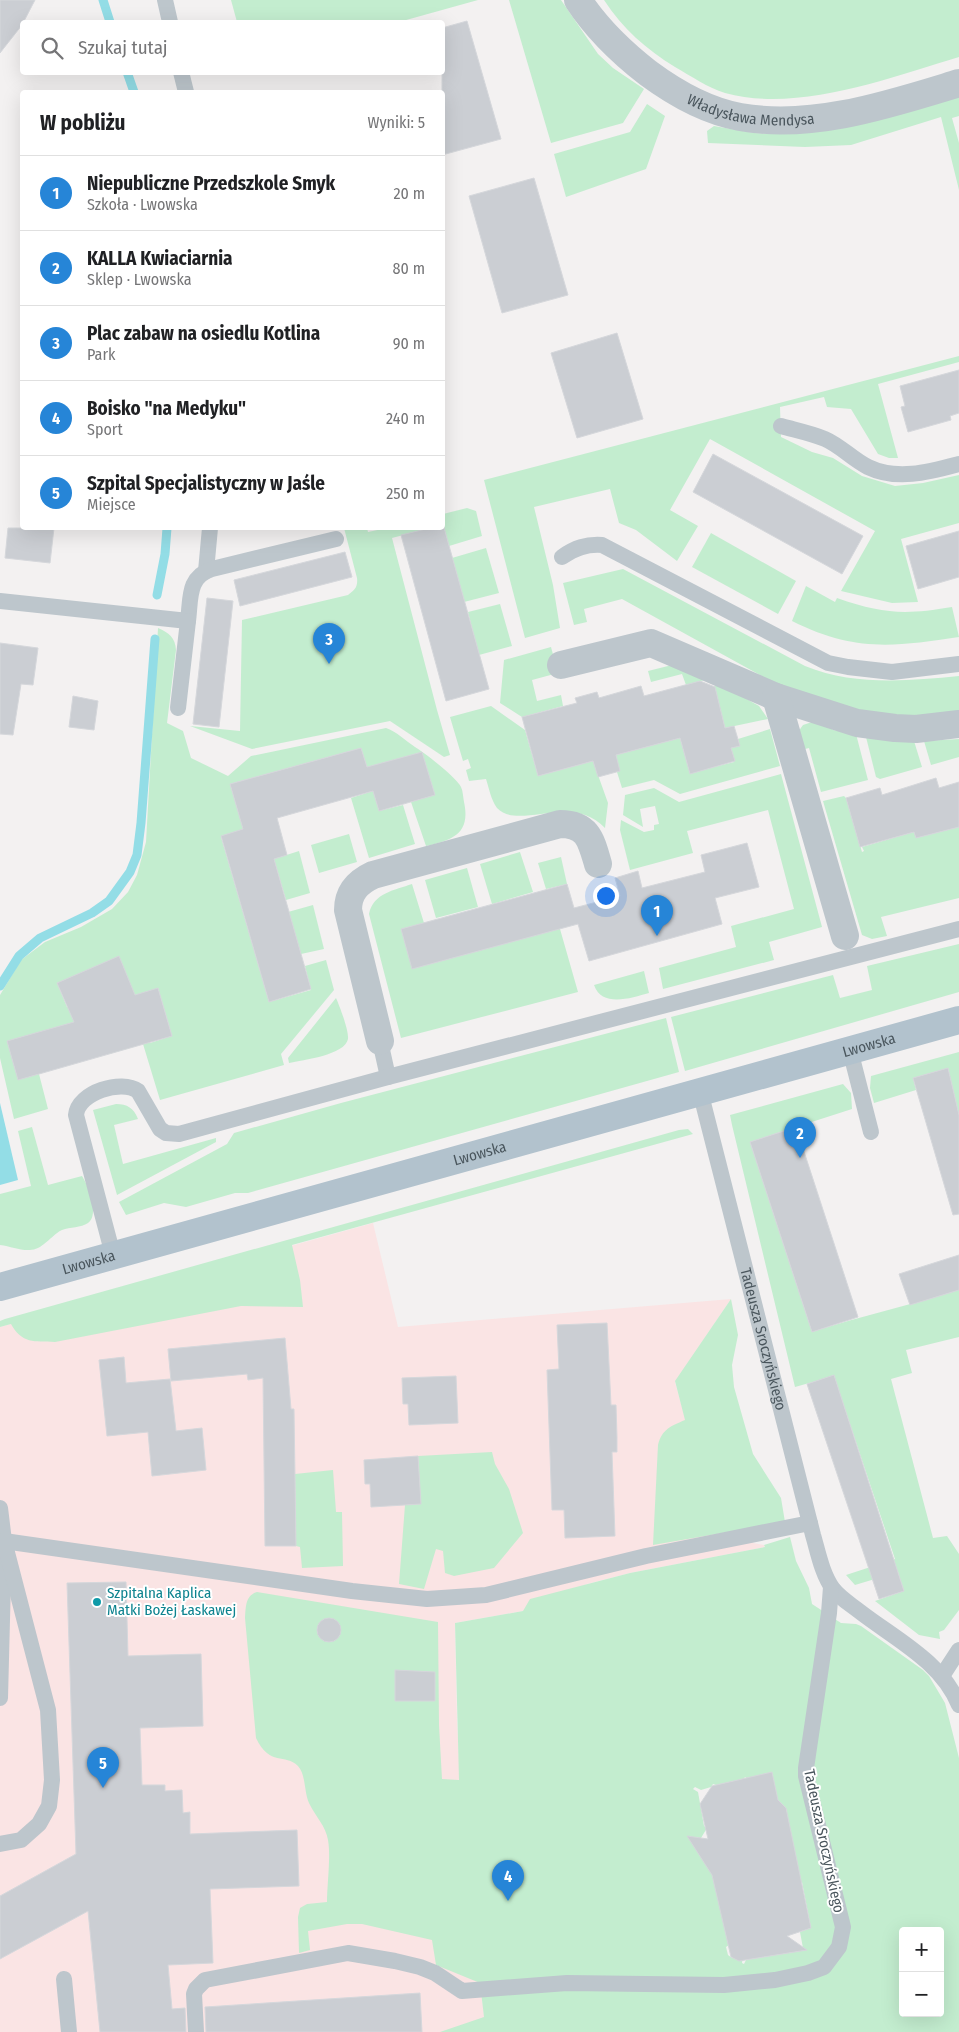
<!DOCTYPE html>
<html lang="pl">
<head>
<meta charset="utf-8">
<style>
  body { margin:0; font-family:"Fira Sans Condensed",sans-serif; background:#f2f2f2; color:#202124 }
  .controls { position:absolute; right:15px; bottom:15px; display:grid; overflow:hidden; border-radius:5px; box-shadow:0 5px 20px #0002 }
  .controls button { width:45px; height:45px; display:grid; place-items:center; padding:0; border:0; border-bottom:1px solid #e0e0e0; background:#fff; color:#202124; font:25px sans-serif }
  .you { position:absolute; left:605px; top:895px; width:18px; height:18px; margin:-12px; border:4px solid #fff; border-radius:50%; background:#1a73e8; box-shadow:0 0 0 8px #1a73e833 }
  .badge { display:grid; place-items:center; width:32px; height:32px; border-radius:50%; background:#2685d7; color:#fff; font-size:16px; font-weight:700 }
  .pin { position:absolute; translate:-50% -41px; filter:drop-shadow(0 1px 2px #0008) }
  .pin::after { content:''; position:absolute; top:26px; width:18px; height:15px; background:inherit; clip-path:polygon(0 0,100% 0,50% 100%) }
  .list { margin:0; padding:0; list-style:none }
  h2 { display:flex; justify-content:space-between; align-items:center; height:65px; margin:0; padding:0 20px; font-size:21px }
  h2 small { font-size:16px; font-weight:400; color:#757577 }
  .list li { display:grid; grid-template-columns:32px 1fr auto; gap:15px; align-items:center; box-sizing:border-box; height:75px; padding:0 20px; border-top:1px solid #e0e0e0 }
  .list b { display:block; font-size:19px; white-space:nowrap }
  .list p { margin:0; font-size:16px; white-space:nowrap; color:#757577 }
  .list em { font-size:16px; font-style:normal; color:#757577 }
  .icon { flex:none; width:28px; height:28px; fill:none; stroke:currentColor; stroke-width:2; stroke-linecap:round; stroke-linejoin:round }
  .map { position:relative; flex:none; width:959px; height:2032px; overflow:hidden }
  .search { position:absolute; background:#fff; box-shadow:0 5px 20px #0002; left:20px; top:20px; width:425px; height:55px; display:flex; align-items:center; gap:12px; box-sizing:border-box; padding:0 18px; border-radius:5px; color:#757577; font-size:19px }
  .panel { position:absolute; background:#fff; box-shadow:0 5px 20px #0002; left:20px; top:90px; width:425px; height:440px; border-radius:5px }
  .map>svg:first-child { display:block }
  .medical { fill:#fae4e4 }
  .green { fill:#c3edcf; fill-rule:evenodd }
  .water { fill:#93dde6 }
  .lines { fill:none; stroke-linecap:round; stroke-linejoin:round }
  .stream { stroke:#93dde6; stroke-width:9 }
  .building { fill:#cbced3; stroke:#d5d7db }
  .service { stroke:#bdc6cc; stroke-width:16 }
  .minor { stroke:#bdc6cc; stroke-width:28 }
  .primary { stroke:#b2c2cd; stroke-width:28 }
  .culture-dot { fill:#0f9aa8; stroke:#fff; stroke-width:2 }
  .labels { text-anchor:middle; stroke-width:4; stroke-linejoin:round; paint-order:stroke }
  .street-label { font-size:15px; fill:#4a565d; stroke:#fff }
  .culture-label { font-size:15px; fill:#0d838f; stroke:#fff; text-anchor:start }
</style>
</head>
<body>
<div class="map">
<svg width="959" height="2032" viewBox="0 0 959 2032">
  <rect width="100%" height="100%" fill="#f3f1f1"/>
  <polygon class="medical" points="373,1223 398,1327 731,1299 675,1382 699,1468 750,1529 753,1543 764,1545 765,1547 630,1573 587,1584 523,1611 455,1623 457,1721 463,1835 486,2032 0,2032 0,1327"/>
  <g class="green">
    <polygon points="231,0 478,0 399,22 237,22"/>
    <polygon points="509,0 561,0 598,54 613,68 644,89 623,123 551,143"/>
    <path d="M604,0H959V57C889,78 798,113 725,93C708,88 691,76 675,67C646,49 623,29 604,0Z"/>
    <polygon points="959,94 959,116 952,118 959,143 959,190 941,117 851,145 805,147 708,143 707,131 714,126 754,133 774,134 805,132"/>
    <polygon points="647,104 665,116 646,169 566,197 554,154 630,132"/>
    <polygon points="959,356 959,362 878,384 898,458 889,458 878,454 851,409 827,407 824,397 780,407 781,437 812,452 833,458 862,476 895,486 923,483 959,475 959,523 901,539 918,602 892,603 841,591 875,531 710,439 670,510 698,526 677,561 636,530 619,523 610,489 534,507 553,585 560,628 525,638 484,480"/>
    <polygon points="467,508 476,511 482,536 449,546 443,524 443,514"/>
    <path d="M344,528H367L368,532L387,528H430L392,538L437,710L450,755L444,757L390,721L252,749L190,726L240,731L242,620L348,595C355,590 358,587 357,578Z"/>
    <polygon points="711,533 796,581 778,614 692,567"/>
    <polygon points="486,548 499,593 464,602 452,558"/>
    <path d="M623,569L805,666C854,686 907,681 959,676V715L945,718L851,712L767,679L622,599L584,609L587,622L574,625L563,583Z"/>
    <path d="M806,586L835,602L837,598C883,614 905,615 952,607L959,637C893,647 854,652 792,621Z"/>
    <polygon points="500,604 512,646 479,655 468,612"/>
    <path d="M158,628C169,633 175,637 176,650L167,723L183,731L191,758L228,776L251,756L386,728C396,731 406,741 415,747C425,753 457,778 461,787C463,791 463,797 464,802C471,834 452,840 426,846L411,802L434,795L367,767L361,748L230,784L243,829L221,837L269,1002L311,990L305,966L326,960L334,990L281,1054L284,1065L160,1100L143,1044L109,1054L98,1016L7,1041L18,1079L39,1074L48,1109L14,1119L0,1058V995L21,960L45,942L81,927L112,909L128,892L137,875L146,842ZM119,957L89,997L67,1007L57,983ZM158,988L172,1036L150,1043H149Z"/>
    <polygon points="551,647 558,673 532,680 537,701 561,695 563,706 522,717 500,703 504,660"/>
    <polygon points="676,664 712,678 686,685 682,674 651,682 648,671"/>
    <polygon points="722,685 759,706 768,719 725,728 714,686"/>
    <path d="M491,706L525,730L538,776L593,761L608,803L605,828C572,792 519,831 497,808C491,800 489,788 486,779L469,781L466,770L471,768L468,759L463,761L450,717Z"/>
    <polygon points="812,722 827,725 833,730 856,734 868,780 821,792 809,748 801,750 798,732 803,725"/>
    <polygon points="770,729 780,766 680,794 654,780 622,788 617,772 616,755 680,738 690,773 734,762 731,748 740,746 738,739"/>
    <polygon points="866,737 914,741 922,767 880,779 876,777"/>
    <polygon points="959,739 959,757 931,765 924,741"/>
    <polygon points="781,774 822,927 769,942 774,960 663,989 659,968 736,947 731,926 794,909 768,810 687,831 693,853 630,870 620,830 621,820 644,832 654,830 654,825 659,824 655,806 640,809 643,827 623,815 625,795 654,788 679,802"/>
    <polygon points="373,791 379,811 403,805 415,844 369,858 351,798"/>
    <polygon points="844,796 846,798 862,852 864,851 862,847 914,832 916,838 959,827 959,898 881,917 887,936 872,939 862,935 823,801"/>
    <polygon points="349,834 357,862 319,873 311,845"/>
    <polygon points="299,851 310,893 286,900 274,859"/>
    <polygon points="520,852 533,892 492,904 480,864"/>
    <polygon points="561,857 567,884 546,889 538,863"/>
    <polygon points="467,868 478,907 436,918 425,880"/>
    <path d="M412,884L424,923L560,929L578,992L401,1038L369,914C373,893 395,890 412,884Z"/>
    <polygon points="313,905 324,949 301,954 288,912"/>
    <polygon points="959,944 959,992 685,1071 671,1017 833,975 840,998 872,990 867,966"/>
    <path d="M644,971L649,993C631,998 602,1008 594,985Z"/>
    <path d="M336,998C340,1007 349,1031 348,1039C345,1055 303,1060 289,1063L288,1058Z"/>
    <polygon points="666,1018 679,1072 248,1193 235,1193 186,1207 164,1203 126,1215 119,1202 227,1144 234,1133 341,1103"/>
    <polygon points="959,1052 959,1115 948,1068 913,1078 916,1090 874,1103 870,1088 871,1076"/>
    <path d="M843,1084L851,1093L852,1109L750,1142L812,1332C861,1316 910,1305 959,1290V1337L906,1350L912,1373L891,1379L933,1538L947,1536L959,1554V1610L944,1630L939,1632L940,1639L919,1635L875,1601L904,1591L898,1572L855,1585L846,1575L895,1559L834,1376L795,1387L732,1125L730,1115Z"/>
    <path d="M116,1104C127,1104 134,1108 138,1119L114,1125L123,1164L216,1138V1142L117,1195L93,1110Z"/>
    <path d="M32,1127L48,1185L82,1176C88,1185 100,1215 88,1223C81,1228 70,1227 62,1230C55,1233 50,1240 44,1244C30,1256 16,1247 0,1245V1194L31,1186L18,1131Z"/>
    <path d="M688,1129L693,1134L292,1245L300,1280L303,1307L241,1306L55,1342C34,1341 22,1344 11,1324L0,1327V1321L5,1319L679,1130Z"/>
    <path d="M731,1299L738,1335L732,1365L734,1387L753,1454L781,1498L785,1522L653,1545L658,1445C662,1429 671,1426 685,1420L675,1381Z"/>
    <polygon points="492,1452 495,1464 509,1489 523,1533 494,1568 454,1576 445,1573 443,1551 436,1549 424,1589 399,1584 405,1505 421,1504 418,1456"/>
    <polygon points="333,1470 336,1512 342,1512 343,1566 302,1568 300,1547 296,1546 295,1474"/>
    <path d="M790,1537L796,1561L809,1588L812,1604L841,1623L856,1624L861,1626L923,1670L929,1676L945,1703L959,1758V2032H440L484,2017L480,1983L436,1965L432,1940L362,1924H347L308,1931L310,1950L299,1953L298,1917L300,1908L307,1904L327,1902C327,1884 331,1857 328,1840C326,1826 315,1816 309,1803C304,1792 306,1775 298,1766C285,1753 270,1767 256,1738L245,1618C246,1607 245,1596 257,1592L438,1622L439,1725L442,1779L459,1780L455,1623L523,1611L530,1599L630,1573L765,1547L764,1545ZM745,1777L787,1810L784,1818L800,1882H802L811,1928L800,1932L803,1948L806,1950L746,1960L744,1964L742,1963L743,1956L732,1958L728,1955L726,1947L729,1945L713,1861L697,1838H701L707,1828L704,1826L698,1792L693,1789L695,1787L701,1790L711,1787L713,1784L716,1785L744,1779ZM903,1931H940V2013H903Z"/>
  </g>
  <polygon class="water" points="0,1103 18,1180 0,1185"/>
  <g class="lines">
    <g class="stream">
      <polyline points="103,0 110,22"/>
      <polyline points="127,72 134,92"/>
      <polyline points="157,595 165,554 167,528"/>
      <polyline points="0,986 19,956 40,938 92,913 109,901 130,872 137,855 141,823 155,639"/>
    </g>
  </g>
  <g class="building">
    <polygon points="0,0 35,0 22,25 0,53"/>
    <polygon points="467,21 501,139 442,155 442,28"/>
    <polygon points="534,178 568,295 502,313 469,196"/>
    <polygon points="617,333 643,419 577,438 551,353"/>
    <polygon points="959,370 959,413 950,416 951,420 908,432 901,407 905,406 900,386"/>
    <polygon points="713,454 863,536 842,574 693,492"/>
    <polygon points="443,524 489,689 446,701 401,535 430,528 442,528"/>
    <polygon points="8,528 54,528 50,563 5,558"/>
    <polygon points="959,531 959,577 918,589 906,546"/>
    <polygon points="345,552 352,577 240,606 234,580"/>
    <polygon points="207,598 233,601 219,727 193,724"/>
    <polygon points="0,643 38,648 33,685 21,684 13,735 0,734"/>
    <polygon points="700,681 715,687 725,728 734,726 740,746 731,748 735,761 690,774 680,738 616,755 620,771 598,777 593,761 538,776 522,717 577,703 575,698 597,692 599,698 641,686 644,696"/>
    <polygon points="73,696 98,701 94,730 69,727"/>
    <polygon points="361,748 367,767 422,752 435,795 379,811 373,791 277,818 287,855 274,859 311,989 269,1002 221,836 243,829 230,784"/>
    <polygon points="936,778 939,788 959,782 959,827 916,838 914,832 860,847 846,798 880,788 882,795"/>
    <polygon points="747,843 759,887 715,898 722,924 589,961 578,924 412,969 401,929 567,884 574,908 620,896 615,878 638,871 642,888 705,872 701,855"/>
    <polygon points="119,956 135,995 158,988 172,1036 18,1080 7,1041 74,1022 57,983"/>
    <polygon points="948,1068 959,1115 959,1214 953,1215 913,1078"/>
    <polygon points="796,1127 858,1317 812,1332 750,1142"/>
    <polygon points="959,1255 959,1290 910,1305 899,1274"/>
    <polygon points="607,1323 611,1405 616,1405 617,1438 617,1452 612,1452 615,1536 565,1538 564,1510 552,1510 547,1370 559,1369 557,1325"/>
    <polygon points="285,1338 291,1409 294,1409 296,1546 265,1546 263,1378 248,1380 247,1374 171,1381 168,1349"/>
    <polygon points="124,1357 126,1383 170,1379 176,1431 202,1428 206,1470 152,1476 148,1432 107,1436 99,1360"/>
    <polygon points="834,1375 904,1591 879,1599 807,1384"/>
    <polygon points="456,1376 458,1423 409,1425 408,1404 403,1404 402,1378"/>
    <polygon points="418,1456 421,1504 371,1507 370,1484 365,1484 364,1460"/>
    <polygon points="126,1582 128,1656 201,1654 203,1726 140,1728 142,1785 165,1785 165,1791 182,1790 183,1813 190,1812 190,1834 297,1830 299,1886 210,1889 213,1963 168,1965 172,2009 185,2008 186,2032 100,2032 88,1911 0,1959 0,1896 76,1854 67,1583"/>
    <circle cx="329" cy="1630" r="12"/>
    <polygon points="395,1670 435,1672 435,1701 395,1701"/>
    <polygon points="772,1772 778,1800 786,1808 811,1928 787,1936 807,1950 739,1961 731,1957 712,1875 687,1836 708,1839 700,1804 712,1786"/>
    <polygon points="420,1993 422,2032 206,2032 205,2007"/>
  </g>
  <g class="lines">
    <g class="service">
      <polyline points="165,0 170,22"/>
      <polyline points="181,72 186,92"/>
      <path d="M781,426C795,430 811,433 825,439C841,446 852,459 868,467C897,481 929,472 959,464"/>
      <path d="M562,557C575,548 586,544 602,545L828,663L848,667L892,672L959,664"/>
      <polyline points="206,571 210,528"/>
      <path d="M0,601L188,621C191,599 187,577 212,569L336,539"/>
      <polyline points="178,708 188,621"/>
      <polyline points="380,1041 388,1077"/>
      <polyline points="850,1050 871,1132"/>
      <path id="s1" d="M700,1091L813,1535C818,1552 822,1574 833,1589C840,1598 850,1604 859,1611C895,1639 941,1661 959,1705"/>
      <path d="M113,1255L76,1115C78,1092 122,1079 138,1091L160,1129L166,1133L179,1134L388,1077L959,929"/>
      <polyline points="0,1508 4,1541 0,1698"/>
      <polyline points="942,1676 959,1650"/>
      <polyline points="0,1844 21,1840 39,1824 49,1806 52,1780 48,1710 4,1541 352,1591 427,1599 486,1595 646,1556 810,1523"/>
      <polyline points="64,1979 69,2032"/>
      <polyline points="196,2032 194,1994 196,1989 205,1980 348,1953 395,1961 420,1967 435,1973 462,1991 567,1983 724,1985 775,1980 808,1973 824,1967 839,1947 843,1927 806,1776 806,1768 829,1613 831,1587"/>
    </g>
    <g class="minor">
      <path id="s2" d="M578,0C597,29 621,52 648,73C675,93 707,111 740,117C813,130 890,104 959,83"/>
      <polyline points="561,665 651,643 776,697 857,723 895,728 916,729 959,724"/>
      <polyline points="776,697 845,936"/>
      <path d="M380,1041L348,910C348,892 358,882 373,875L560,824C588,824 591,840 598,864"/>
    </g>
    <path class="primary" id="s3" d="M0,1287L959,1020"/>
  </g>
  <circle class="culture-dot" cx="97" cy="1602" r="5"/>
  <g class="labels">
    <g class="street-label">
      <text dy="5" stroke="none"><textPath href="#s2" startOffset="214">Władysława Mendysa</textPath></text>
      <text dy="5" stroke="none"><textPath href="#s3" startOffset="902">Lwowska</textPath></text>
      <text dy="5" stroke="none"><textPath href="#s3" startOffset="498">Lwowska</textPath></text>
      <text dy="5" stroke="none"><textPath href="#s3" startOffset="92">Lwowska</textPath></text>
      <text dy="5" stroke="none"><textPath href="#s1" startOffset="256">Tadeusza Sroczyńskiego</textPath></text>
      <text transform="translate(824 1841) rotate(78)" y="5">Tadeusza Sroczyńskiego</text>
    </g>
    <g class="culture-label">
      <text x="107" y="1598">Szpitalna Kaplica<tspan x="107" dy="17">Matki Bożej Łaskawej</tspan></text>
    </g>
  </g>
</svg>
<div class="controls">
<button>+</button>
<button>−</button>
</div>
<div class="you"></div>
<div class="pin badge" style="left:657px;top:936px">1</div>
<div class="pin badge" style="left:800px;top:1158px">2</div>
<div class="pin badge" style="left:329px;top:664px">3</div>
<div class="pin badge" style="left:508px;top:1901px">4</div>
<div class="pin badge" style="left:103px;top:1788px">5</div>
<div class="search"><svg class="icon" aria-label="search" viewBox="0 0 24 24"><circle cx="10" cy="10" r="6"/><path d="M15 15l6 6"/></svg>Szukaj tutaj</div>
<section class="panel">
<h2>W pobliżu<small>Wyniki: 5</small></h2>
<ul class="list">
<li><span class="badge">1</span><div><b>Niepubliczne Przedszkole Smyk</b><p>Szkoła · Lwowska</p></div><em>20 m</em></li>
<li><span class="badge">2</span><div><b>KALLA Kwiaciarnia</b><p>Sklep · Lwowska</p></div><em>80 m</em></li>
<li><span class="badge">3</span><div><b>Plac zabaw na osiedlu Kotlina</b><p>Park</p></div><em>90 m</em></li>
<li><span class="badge">4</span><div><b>Boisko &quot;na Medyku&quot;</b><p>Sport</p></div><em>240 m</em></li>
<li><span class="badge">5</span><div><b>Szpital Specjalistyczny w Jaśle</b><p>Miejsce</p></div><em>250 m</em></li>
</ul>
</section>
</div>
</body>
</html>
